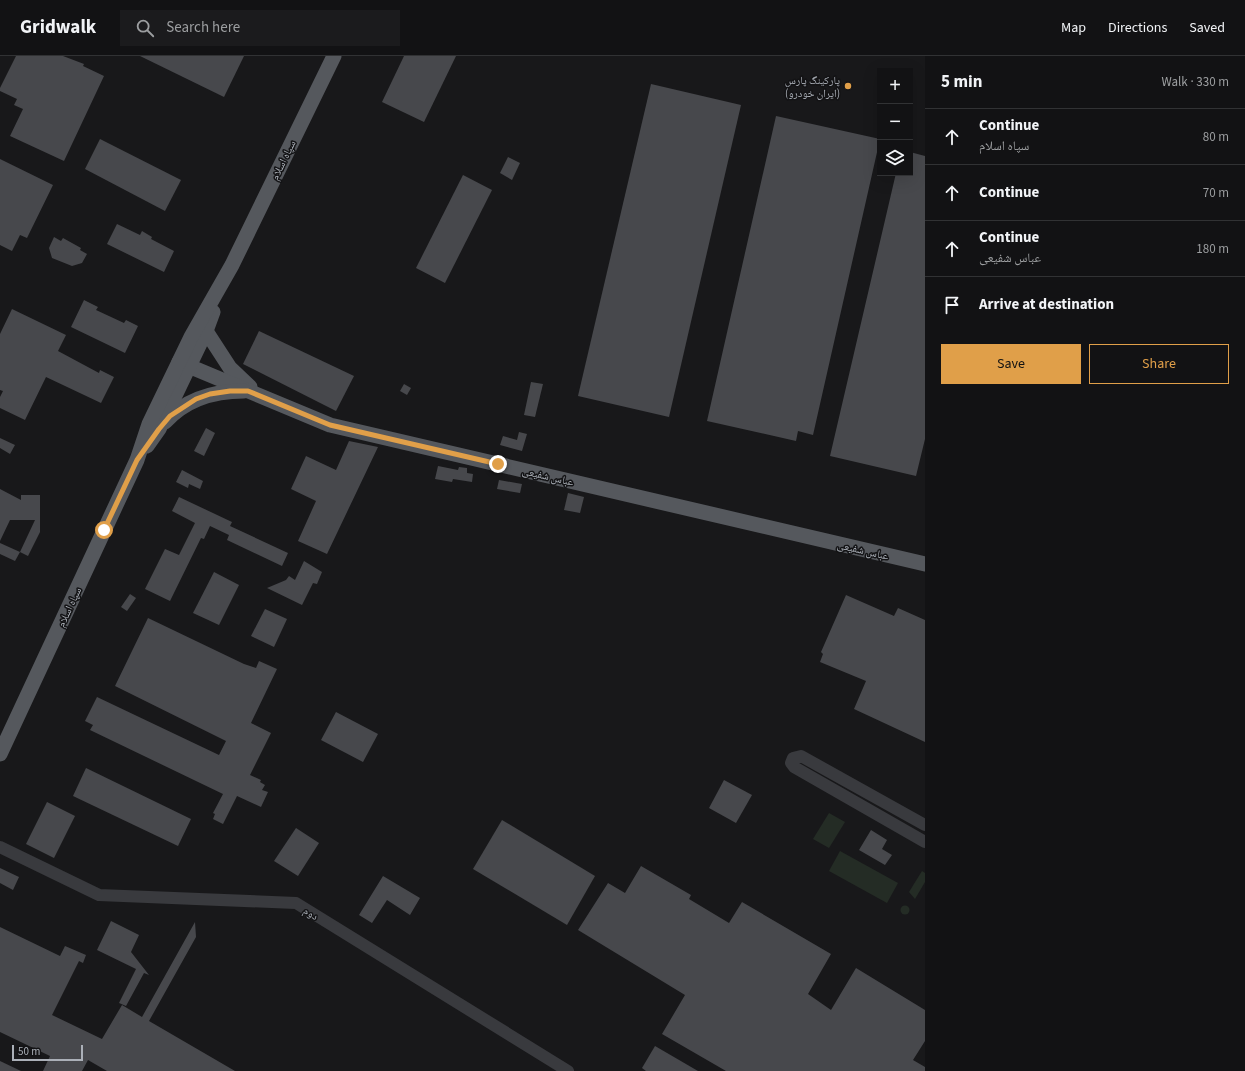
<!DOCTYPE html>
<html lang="en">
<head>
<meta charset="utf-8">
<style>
  body { margin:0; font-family:"Source Sans 3","Noto Naskh Arabic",sans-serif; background:#1b1b1d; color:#f1f3f6 }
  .controls { position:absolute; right:12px; top:12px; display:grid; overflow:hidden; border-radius:0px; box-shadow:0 4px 16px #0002 }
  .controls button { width:36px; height:36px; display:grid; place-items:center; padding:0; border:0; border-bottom:1px solid #313234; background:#121214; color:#f1f3f6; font:20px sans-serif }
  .scale { position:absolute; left:12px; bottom:10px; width:71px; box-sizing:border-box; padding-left:4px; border:2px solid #abb0b8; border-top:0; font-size:11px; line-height:14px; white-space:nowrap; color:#abb0b8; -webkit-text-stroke:3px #131315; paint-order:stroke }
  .stop { position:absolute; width:12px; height:12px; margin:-9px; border:3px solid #e09f49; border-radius:50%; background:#fff }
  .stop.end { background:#e09f49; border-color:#fff; box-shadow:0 1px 4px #0008 }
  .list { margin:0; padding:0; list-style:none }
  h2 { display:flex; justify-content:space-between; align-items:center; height:52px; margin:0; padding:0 16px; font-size:17px }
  h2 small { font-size:13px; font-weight:400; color:#9c9ea0 }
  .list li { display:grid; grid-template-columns:26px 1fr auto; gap:12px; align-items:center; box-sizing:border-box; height:56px; padding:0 16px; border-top:1px solid #313234 }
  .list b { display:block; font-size:15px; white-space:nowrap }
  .list p { margin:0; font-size:13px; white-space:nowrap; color:#9c9ea0 }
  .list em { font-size:13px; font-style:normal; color:#9c9ea0 }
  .actions { display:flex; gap:8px; padding:12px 16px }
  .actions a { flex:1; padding:9px 0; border:1px solid #e09f49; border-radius:0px; text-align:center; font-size:14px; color:#e09f49 }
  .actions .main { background:#e09f49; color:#111 }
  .icon { flex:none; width:22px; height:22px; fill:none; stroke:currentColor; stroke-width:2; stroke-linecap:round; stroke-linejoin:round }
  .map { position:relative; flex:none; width:925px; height:1015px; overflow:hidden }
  header { display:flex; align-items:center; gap:24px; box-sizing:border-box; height:56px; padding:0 20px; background:#121214; border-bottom:1px solid #313234 }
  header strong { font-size:19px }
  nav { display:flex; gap:22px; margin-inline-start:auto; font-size:14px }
  .search { width:280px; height:36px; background:#1b1b1d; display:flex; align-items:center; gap:10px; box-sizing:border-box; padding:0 14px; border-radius:0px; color:#9c9ea0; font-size:15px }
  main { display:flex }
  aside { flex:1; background:#121214 }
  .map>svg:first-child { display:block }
  .green { fill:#242c25 }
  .building { fill:#47484c }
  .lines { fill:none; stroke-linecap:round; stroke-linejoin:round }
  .minor { stroke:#393a3e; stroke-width:12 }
  .major { stroke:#55585d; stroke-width:15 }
  .route { stroke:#e09f49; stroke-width:5 }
  .poi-dot { fill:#e09f49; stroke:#131315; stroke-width:1.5 }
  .labels { text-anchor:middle; stroke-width:3; stroke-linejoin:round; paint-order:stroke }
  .poi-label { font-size:11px; fill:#abb0b8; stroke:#131315; text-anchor:end }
  .street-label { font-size:11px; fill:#abb0b8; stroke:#131315 }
</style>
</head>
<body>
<header>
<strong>Gridwalk</strong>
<div class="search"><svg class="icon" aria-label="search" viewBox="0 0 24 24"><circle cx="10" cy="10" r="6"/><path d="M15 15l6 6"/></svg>Search here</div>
<nav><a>Map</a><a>Directions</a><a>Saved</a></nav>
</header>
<main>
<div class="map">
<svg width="925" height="1015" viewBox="0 0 925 1015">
  <rect width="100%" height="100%" fill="#18181a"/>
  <g class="green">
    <polygon points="829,757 845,766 829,792 813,783"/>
    <polygon points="840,795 898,827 887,847 829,815"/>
    <polygon points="922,815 925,817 925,826 915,843 909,836"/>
    <circle cx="905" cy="854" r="4.5"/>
  </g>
  <g class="building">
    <polygon points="16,0 63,0 84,8 83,10 104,20 64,105 10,80 23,53 14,49 17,43 0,35 0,32"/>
    <polygon points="140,0 244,0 224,41"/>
    <polygon points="404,0 456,0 424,66 382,46"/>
    <polygon points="651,28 741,49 669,361 578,340"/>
    <polygon points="776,60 880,83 813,379 798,375 796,385 707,365"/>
    <polygon points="100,83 181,124 165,155 85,113"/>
    <polygon points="910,96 925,100 925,383 916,420 830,400 896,117 910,117"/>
    <polygon points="508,101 520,107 512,124 500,117"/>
    <polygon points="0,103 53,129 27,182 20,179 12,195 0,189"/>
    <polygon points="463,119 492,134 445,227 416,212"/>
    <polygon points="117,168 140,179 142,175 152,181 151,183 174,195 164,216 107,188"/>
    <polygon points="54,181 61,185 63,182 81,192 80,194 87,198 82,207 72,210 52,202 49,192"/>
    <polygon points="84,244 98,251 96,254 124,267 126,264 138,270 125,297 71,271"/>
    <polygon points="12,253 66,279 58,295 99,317 100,314 114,321 101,347 46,321 25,364 0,352 0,341 3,335 0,334 0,278"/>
    <polygon points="259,275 354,320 336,355 243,308"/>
    <polygon points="531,326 543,328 535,361 524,359"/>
    <polygon points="404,328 411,332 407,339 400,335"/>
    <polygon points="206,372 215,377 204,400 194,395"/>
    <polygon points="519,376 527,378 522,395 500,389 503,380 517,384"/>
    <polygon points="0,382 15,389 10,398 0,392"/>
    <polygon points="349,385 378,391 327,498 298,485 316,445 291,433 306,400 336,414"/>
    <polygon points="438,410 458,414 459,411 467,412 467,417 473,418 472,426 453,423 452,426 435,423"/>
    <polygon points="182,414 203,425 200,433 189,428 188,432 176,426"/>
    <polygon points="499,424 522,428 520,437 497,433"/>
    <polygon points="0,433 21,444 21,439 40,439 40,476 28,500 20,496 35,464 10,464 0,485"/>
    <polygon points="568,437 584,441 580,457 564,454"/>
    <polygon points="179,441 232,466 230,470 288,497 282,510 227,484 229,479 210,470 204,483 201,482 170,545 145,533 165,493 179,499 195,467 172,455"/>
    <polygon points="0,487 20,496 15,505 0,498"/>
    <polygon points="304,505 322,516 317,528 313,527 302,549 267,532 286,524 289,520 295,524"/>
    <polygon points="214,516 239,529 219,569 193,557"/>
    <polygon points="130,538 136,542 127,555 121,551"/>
    <polygon points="846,539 894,560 898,552 925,564 925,686 854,653 866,625 820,606 823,598 821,596"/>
    <polygon points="265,553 287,563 274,591 251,580"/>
    <polygon points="148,562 244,608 256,612 259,605 277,613 251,667 271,677 250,719 261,724 260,726 265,729 262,734 268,736 261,751 237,740 223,768 213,763 215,758 213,757 223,738 90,674 93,669 85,665 97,641 219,699 226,685 115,630"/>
    <polygon points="336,656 378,678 363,706 321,684"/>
    <polygon points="86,712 191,763 178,790 73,740"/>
    <polygon points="724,724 752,739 736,767 709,752"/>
    <polygon points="47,746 75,760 54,802 26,788"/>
    <polygon points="502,764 595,820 567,869 473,813"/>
    <polygon points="296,772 319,787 298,820 274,805"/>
    <polygon points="871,774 887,784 882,793 892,799 885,809 859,794"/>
    <polygon points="641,810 691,839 689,843 729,867 742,846 831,898 808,938 831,954 856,912 925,954 925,985 913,1004 925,1011 925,1015 726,1015 662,978 685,939 578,874 608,827 625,837"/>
    <polygon points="0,812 19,821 13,834 0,827"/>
    <polygon points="383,820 420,842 410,859 387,844 372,867 359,859"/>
    <polygon points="111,865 139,879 131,896 149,919 144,917 126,950 119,947 136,913 97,894"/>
    <polygon points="195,866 196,881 149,965 235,1015 107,1015 88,1004 82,1015 43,1015 50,1000 0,976 0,871 60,900 65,890 86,899 83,907 79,905 52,959 102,983 122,949 142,961"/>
    <polygon points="655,990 698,1015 646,1015 642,1012"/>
    <polygon points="0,1005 21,1015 0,1015"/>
  </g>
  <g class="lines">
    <g class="minor">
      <polyline points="925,769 801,700 793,702 791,707 794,711 925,786"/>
      <polyline points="0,791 99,839 296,847 568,1015"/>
    </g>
    <g class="major">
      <polyline points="206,275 230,312 250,331"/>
      <polyline points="179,306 330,369 925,508"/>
      <path d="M165,366C185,344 214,335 244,335"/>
      <polyline points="147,390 159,373 206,275 213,256"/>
      <polyline points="0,698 137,404 149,368 191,281 232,209 334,0"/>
    </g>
  </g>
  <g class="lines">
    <polyline class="route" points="104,474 137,404 159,373 170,360 196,343 210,338 230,335 248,335 330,369 498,408"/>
  </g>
  <circle class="poi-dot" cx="848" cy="30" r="4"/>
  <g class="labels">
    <g class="poi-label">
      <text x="840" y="28">پارکینگ پارس<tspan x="840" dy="13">(ایران خودرو)</tspan></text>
    </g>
    <g class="street-label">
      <text transform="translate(283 104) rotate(-64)" y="4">سپاه اسلام</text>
      <text transform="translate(548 420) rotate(13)" y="4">عباس شفیعی</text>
      <text transform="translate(863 494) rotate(13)" y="4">عباس شفیعی</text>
      <text transform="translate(69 551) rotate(-65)" y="4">سپاه اسلام</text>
      <text transform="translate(311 857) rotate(32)" y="4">دوم</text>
    </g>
  </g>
</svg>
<div class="controls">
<button>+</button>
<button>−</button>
<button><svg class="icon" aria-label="layers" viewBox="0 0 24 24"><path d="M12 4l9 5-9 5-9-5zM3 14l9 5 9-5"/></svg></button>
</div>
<div class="scale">50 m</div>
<div class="stop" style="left:104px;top:474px"></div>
<div class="stop end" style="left:498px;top:408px"></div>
</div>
<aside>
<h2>5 min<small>Walk · 330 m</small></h2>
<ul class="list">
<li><svg class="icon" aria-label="ahead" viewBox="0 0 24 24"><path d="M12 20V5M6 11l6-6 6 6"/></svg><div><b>Continue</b><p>سپاه اسلام</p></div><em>80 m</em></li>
<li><svg class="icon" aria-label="ahead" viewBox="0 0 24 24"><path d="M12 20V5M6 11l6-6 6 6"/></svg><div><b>Continue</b></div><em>70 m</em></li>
<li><svg class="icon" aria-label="ahead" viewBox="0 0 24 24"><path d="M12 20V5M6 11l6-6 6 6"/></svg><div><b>Continue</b><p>عباس شفیعی</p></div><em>180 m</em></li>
<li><svg class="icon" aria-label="arrive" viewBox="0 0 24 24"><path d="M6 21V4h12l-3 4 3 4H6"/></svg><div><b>Arrive at destination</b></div></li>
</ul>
<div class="actions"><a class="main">Save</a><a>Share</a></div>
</aside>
</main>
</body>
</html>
